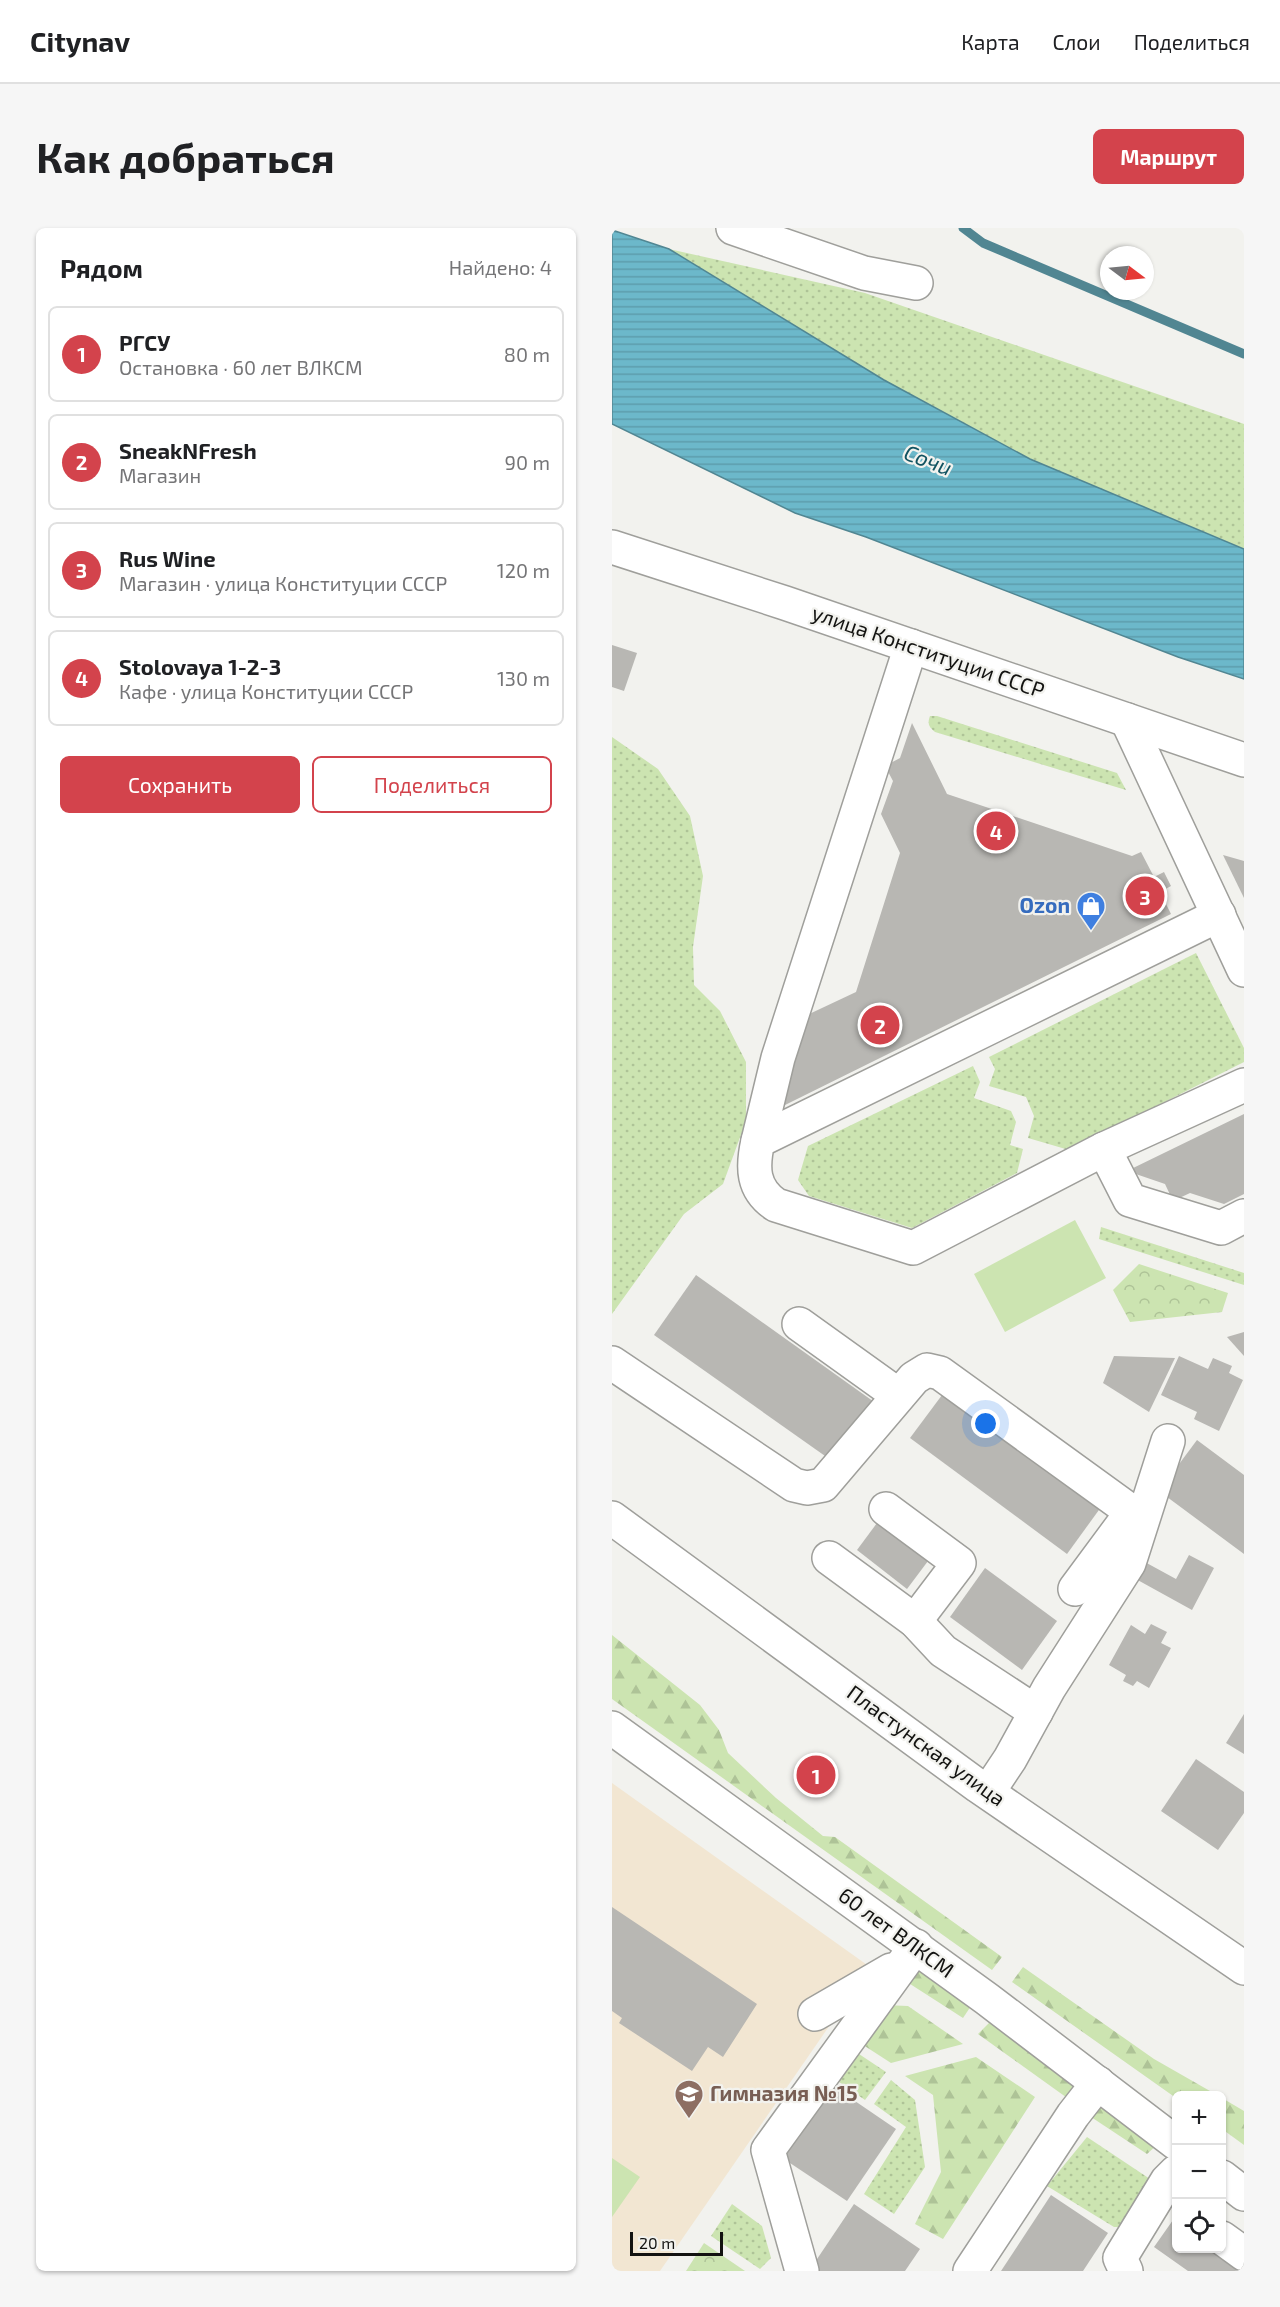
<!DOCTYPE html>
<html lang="ru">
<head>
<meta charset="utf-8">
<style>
  body { margin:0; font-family:"Exo 2",sans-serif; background:#f6f6f6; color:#202124 }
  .controls { position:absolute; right:18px; bottom:18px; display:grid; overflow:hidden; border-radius:9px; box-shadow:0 2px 4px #0004 }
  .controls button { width:54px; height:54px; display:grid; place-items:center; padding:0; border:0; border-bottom:2px solid #e0e0e0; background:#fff; color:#202124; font:30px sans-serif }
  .compass { position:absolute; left:488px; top:18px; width:54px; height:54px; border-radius:50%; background:#fff; box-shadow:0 2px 4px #0004; rotate:106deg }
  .scale { position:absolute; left:18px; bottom:15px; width:93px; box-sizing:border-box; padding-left:6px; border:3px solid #131311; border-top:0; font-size:16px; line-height:21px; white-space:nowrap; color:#131311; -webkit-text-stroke:4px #f2f2ee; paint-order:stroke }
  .you { position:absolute; left:374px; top:1196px; width:21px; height:21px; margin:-15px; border:4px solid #fff; border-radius:50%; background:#1a73e8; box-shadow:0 0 0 9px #1a73e833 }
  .badge { display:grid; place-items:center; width:39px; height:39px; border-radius:50%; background:#d3434c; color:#fff; font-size:20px; font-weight:700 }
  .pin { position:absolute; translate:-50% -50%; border:3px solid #fff; box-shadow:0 2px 6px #0006 }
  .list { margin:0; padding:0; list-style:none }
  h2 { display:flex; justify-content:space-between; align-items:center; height:78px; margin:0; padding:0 24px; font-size:26px }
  h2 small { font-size:20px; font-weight:400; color:#757577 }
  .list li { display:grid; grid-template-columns:39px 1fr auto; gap:18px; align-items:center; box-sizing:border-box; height:96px; margin:0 12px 12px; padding:0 12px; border:2px solid #e0e0e0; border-radius:9px }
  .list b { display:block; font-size:22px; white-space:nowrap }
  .list p { margin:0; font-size:20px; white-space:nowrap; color:#757577 }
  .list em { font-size:20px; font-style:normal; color:#757577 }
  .actions { display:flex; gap:12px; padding:18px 24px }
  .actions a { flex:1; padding:14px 0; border:2px solid #d3434c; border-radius:9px; text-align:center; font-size:21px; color:#d3434c }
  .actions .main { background:#d3434c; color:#fff }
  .icon { flex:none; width:33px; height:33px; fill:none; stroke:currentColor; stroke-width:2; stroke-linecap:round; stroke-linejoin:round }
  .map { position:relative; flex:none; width:632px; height:2043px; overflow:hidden; border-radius:9px }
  header { display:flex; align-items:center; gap:36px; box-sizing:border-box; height:84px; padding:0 30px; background:#fff; border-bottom:2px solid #e0e0e0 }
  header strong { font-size:28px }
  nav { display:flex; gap:33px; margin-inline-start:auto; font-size:21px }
  .intro { display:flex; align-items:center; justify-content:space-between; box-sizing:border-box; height:144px; padding:0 36px }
  h1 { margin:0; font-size:42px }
  .button { padding:15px 27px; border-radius:9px; background:#d3434c; color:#fff; font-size:21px; font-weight:700 }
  main { display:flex; gap:36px; padding:0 36px }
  aside { flex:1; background:#fff; border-radius:9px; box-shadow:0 2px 4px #0004 }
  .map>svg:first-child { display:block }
  .education { fill:#f2e6d2 }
  .grass { fill:url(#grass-dots) }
  .forest { fill:url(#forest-firs) }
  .park { fill:url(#park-crowns) }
  .pitch { fill:#cce4b1 }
  .water { fill:url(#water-rules); stroke:#518692; stroke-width:1.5 }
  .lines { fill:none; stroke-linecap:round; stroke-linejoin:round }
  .stream { stroke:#518692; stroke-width:9 }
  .building { fill:#b8b7b3 }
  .minor-casing { stroke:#9f9f9b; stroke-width:36 }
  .major-casing { stroke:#9f9f9b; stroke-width:36 }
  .minor { stroke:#fff; stroke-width:33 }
  .major { stroke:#fff; stroke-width:33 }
  .labels { text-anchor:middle; stroke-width:4.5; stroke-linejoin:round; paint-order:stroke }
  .street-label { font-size:21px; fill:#131311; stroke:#f2f2ee }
  .shop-label { font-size:21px; font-weight:bold; fill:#366cbe; stroke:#f2f2ee; text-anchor:end }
  .education-label { font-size:21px; font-weight:bold; fill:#785e54; stroke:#f2f2ee; text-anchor:start }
  .water-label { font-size:22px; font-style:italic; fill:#115361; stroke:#f2f2ee }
</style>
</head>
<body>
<header>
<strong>Citynav</strong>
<nav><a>Карта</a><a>Слои</a><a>Поделиться</a></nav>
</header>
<div class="intro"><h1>Как добраться</h1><a class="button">Маршрут</a></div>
<main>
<aside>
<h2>Рядом<small>Найдено: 4</small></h2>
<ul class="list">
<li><span class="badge">1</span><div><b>РГСУ</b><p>Остановка · 60 лет ВЛКСМ</p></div><em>80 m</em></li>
<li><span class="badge">2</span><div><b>SneakNFresh</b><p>Магазин</p></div><em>90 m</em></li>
<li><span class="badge">3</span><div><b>Rus Wine</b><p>Магазин · улица Конституции СССР</p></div><em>120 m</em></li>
<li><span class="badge">4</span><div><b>Stolovaya 1-2-3</b><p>Кафе · улица Конституции СССР</p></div><em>130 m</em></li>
</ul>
<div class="actions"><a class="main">Сохранить</a><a>Поделиться</a></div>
</aside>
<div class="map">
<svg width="632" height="2043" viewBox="0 0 632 2043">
  <defs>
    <pattern id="grass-dots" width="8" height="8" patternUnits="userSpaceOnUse" patternTransform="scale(1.5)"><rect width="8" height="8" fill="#cce4b1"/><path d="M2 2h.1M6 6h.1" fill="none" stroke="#aec397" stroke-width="1.8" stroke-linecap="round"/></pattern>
    <pattern id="forest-firs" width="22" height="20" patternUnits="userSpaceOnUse" patternTransform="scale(1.5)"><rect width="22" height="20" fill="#cce4b1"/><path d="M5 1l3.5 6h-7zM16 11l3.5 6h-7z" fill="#aec397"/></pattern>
    <pattern id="park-crowns" width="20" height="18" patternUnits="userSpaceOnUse" patternTransform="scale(1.5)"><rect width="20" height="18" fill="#cce4b1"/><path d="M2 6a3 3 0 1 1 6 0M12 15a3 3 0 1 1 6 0" fill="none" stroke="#aec397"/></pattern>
    <pattern id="water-rules" width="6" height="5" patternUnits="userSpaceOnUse" patternTransform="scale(1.5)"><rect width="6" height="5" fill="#6cb8ca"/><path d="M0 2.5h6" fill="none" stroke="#5d9dac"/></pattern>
  </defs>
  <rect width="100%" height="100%" fill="#f2f2ee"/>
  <polygon class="education" points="0,1555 258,1739 48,2043 0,2043"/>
  <g class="grass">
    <polygon points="57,21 253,65 632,196 632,321 418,231 272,152"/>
    <path d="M318,488H325L505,545L514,562L323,504C317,499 315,496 318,488Z"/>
    <polygon points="0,509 46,541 78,588 91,648 81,719 82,757 108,783 134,834 134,893 111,956 72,986 0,1086"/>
    <polygon points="584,725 632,820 632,834 457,922 416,910 422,888 414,869 377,858 383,841 377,829"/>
    <polygon points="361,838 368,854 362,870 399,883 404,894 398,917 411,921 405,945 300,1000 197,968 186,952 196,918"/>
    <polygon points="489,999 632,1045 632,1057 487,1011"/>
    <polygon points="235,1818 274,1844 253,1872 217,1847"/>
    <polygon points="279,1852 303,1872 313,1939 282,1986 252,1966 294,1899 262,1876"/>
    <polygon points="475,1909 541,1953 515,1999 502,1999 435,1958"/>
    <polygon points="120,1976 150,1998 159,2030 148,2041 99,2008"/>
  </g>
  <g class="forest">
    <polygon points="0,1407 88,1477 107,1502 116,1525 164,1570 211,1608 223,1609 390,1729 380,1742 0,1471"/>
    <polygon points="305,1737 361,1775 351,1790 295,1754"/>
    <polygon points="411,1739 542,1831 605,1867 564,1868 564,1870 400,1754"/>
    <polygon points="272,1777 296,1778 351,1816 279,1835 245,1813"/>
    <polygon points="378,1794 467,1859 458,1872 366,1806"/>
    <polygon points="364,1829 423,1869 331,2011 303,1996 329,1944 321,1867 293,1848"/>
    <polygon points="610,1870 632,1883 632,1917 610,1901"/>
    <polygon points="482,1873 546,1916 535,1926 473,1885"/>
  </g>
  <g class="park">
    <polygon points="527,1036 616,1065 610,1084 518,1094 501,1062"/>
    <polygon points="92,2015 133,2043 74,2043"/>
  </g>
  <g class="pitch">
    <polygon points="463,992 494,1050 393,1104 362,1046"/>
    <polygon points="0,1930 28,1949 0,1989"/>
  </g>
  <polygon class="water" points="0,2 57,21 272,152 418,231 632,321 632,451 566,429 254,309 183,285 0,196"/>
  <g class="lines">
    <polyline class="stream" points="351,0 371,15 632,126"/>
  </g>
  <g class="building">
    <polygon points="0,417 25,425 12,463 0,459"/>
    <polygon points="300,495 335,566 520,628 529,624 542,649 552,644 559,658 548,664 559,686 171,878 171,831 193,788 244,764 288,625 269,586 281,553 273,538 288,530"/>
    <polygon points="611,627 632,633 632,670"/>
    <polygon points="632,886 632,966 612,976 578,965 561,973 553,956 515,943"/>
    <polygon points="84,1047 265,1176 223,1235 42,1107"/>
    <polygon points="632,1104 632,1128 615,1109"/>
    <polygon points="502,1128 563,1130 537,1184 491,1155"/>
    <polygon points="567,1128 596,1141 601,1130 620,1138 617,1145 631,1152 607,1203 582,1191 585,1184 549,1167"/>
    <polygon points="336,1159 492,1275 455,1326 298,1210"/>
    <polygon points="585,1212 632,1247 632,1326 547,1263"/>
    <polygon points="265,1295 316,1333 295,1361 245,1322"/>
    <polygon points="577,1327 602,1340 580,1382 522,1350 531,1333 564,1351"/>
    <polygon points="373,1340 445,1393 410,1442 338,1389"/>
    <polygon points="539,1396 555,1404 549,1415 559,1420 537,1460 525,1453 521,1458 511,1453 514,1447 497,1437 519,1397 533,1406"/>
    <polygon points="632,1486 632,1526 614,1515"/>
    <polygon points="584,1531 632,1564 632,1585 606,1622 549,1583"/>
    <polygon points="0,1679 145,1776 111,1829 96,1819 80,1843 7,1795 10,1790 0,1783"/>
    <polygon points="218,1856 284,1901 235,1973 169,1929"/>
    <polygon points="439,1967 496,2005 471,2043 389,2043"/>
    <polygon points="242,1976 308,2021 293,2043 197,2043"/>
    <polygon points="561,1992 564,1995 564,2020 602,2020 632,2043 576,2043 542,2019"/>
  </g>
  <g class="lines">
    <g class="minor-casing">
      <g id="minor">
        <polyline points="121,0 252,45 304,55"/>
        <polyline points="0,319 173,375 632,532"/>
        <polyline points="515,492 632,742"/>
        <polyline points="632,857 492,921 518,972 609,1000 632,988"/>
        <polyline points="146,913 166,830 299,418"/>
        <path d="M492,921L301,1020L164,977C140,961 140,939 146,913L607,687"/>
        <polyline points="187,1096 286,1167"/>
        <polyline points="0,1135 182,1257 195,1260 211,1257 302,1150 315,1142 328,1145 520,1284 463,1361"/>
        <polyline points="274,1281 347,1335 303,1393"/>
        <polyline points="217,1330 303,1393 331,1423 424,1484"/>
        <polyline points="0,1500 375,1771 564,1915"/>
        <polyline points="376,1564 398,1531 437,1460 517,1335 556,1213"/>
        <polyline points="203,1786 279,1742"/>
        <polyline points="610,1949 632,1966"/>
        <polyline points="610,2010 632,2026"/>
        <polyline points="190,2043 156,1922 304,1718"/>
        <polyline points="358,2043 461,1887 486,1855"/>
        <polyline points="514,2043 508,2030 555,1953 564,1944"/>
      </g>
    </g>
    <g class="major-casing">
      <polyline id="major" points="0,1290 366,1558 632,1740"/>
    </g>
    <use href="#minor" class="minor"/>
    <use href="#major" class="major"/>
  </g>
  <defs>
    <g id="shop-pin" transform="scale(1.5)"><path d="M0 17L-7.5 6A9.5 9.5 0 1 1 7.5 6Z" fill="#3f7fe0" stroke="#f2f2ee"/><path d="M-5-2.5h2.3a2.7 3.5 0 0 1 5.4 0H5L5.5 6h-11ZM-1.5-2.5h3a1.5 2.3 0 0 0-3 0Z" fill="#fff"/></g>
    <g id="school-pin" transform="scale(1.5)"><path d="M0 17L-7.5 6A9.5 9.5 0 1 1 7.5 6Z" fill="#8d6e63" stroke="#f2f2ee"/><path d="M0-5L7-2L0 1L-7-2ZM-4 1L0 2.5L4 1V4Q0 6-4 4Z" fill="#fff"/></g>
  </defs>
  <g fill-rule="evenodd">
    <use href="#shop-pin" x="479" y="678"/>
    <use href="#school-pin" x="77" y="1866"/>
  </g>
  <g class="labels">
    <g class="street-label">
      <text transform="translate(316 424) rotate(19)" y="7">улица Конституции СССР</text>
      <text transform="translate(314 1518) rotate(36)" y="7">Пластунская улица</text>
      <text transform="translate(284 1705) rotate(36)" y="7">60 лет ВЛКСМ</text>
    </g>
    <g class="shop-label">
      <text x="458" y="685">Ozon</text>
    </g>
    <g class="education-label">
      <text x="98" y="1873">Гимназия №15</text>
    </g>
    <g class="water-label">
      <text transform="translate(316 232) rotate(21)" y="8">Сочи</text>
    </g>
  </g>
</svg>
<div class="controls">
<button>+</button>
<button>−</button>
<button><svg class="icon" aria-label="locate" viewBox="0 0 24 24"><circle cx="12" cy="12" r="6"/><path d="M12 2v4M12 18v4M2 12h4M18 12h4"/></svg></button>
</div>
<svg class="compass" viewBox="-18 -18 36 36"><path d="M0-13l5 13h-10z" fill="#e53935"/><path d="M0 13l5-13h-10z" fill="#757577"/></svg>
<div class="scale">20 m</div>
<div class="you"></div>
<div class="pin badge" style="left:204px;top:1547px">1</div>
<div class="pin badge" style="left:268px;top:797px">2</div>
<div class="pin badge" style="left:533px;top:668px">3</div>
<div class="pin badge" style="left:384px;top:603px">4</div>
</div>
</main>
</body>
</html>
